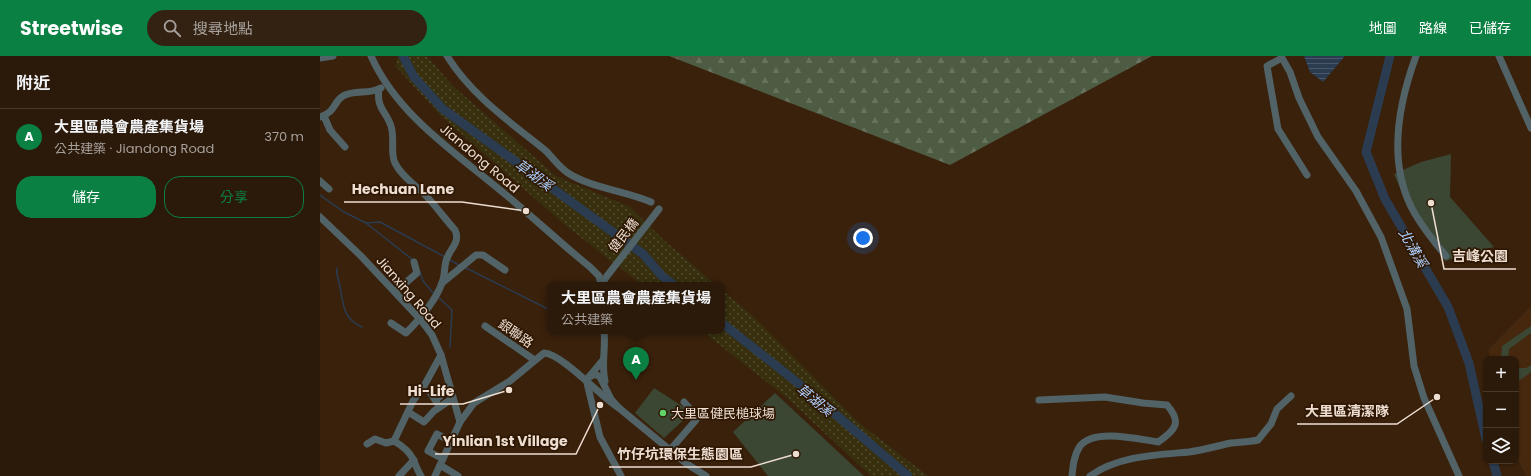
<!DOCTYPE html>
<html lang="zh-TW">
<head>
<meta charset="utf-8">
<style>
  body { margin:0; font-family:Poppins,"Noto Sans TC",sans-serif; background:#332212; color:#f1f3f6 }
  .controls { position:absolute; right:12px; bottom:12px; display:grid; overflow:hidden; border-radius:8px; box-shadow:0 1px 3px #0004 }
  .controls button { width:36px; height:36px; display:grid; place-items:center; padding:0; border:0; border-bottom:1px solid #47382a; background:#2b1909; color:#f1f3f6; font:20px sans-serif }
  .you { position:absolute; left:543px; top:182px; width:14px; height:14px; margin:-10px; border:3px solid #fff; border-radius:50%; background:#1a73e8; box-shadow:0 0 0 6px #1a73e833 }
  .badge { display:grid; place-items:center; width:26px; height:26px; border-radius:50%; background:#0b8043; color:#fff; font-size:13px; font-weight:700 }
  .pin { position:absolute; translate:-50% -33px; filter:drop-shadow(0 1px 2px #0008) }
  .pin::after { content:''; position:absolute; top:21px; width:14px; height:12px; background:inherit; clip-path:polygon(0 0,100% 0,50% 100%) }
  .popup { position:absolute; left:227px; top:226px; width:178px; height:52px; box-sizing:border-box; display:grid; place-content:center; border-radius:8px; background:#2b1909; filter:drop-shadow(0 1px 3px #0005); font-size:13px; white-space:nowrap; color:#a6a09c }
  .popup b { font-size:15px; color:#f1f3f6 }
  .popup::after { content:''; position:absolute; left:50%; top:100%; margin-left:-8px; border:8px solid transparent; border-top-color:#2b1909 }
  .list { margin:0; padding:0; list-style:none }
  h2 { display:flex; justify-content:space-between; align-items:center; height:52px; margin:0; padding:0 16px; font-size:17px }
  h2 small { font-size:13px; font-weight:400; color:#a6a09c }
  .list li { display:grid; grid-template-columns:26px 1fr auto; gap:12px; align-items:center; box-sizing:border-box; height:56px; padding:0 16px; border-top:1px solid #47382a }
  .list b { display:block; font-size:15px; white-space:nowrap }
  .list p { margin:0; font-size:13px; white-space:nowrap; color:#a6a09c }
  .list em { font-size:13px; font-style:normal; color:#a6a09c }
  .actions { display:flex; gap:8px; padding:12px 16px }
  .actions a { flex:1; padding:9px 0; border:1px solid #0b8043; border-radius:16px; text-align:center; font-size:14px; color:#0b8043 }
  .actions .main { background:#0b8043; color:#fff }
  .icon { flex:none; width:22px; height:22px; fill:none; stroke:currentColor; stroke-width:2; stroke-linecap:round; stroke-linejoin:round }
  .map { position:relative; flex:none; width:1211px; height:420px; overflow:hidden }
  header { display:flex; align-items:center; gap:24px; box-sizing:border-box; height:56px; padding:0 20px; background:#0b8043; color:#fff }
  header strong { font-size:19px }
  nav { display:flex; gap:22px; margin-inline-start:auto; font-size:14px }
  .search { width:280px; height:36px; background:#332212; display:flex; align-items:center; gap:10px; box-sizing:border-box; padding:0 14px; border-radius:22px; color:#a6a09c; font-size:15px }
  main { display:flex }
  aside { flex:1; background:#2b1909 }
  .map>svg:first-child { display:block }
  .built { fill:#46280e }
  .forest { fill:url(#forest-firs) }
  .sand { fill:url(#sand-dots) }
  .park { fill:#3b4733 }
  .water { fill:url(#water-rules) }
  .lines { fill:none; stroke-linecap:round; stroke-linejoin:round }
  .stream { stroke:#2b3c51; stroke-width:1.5 }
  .river { stroke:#2b3c51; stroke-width:9 }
  .minor { stroke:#516367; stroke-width:7 }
  .poi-dot { fill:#60d56b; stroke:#2f1803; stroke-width:1.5 }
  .labels { text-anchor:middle; stroke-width:3.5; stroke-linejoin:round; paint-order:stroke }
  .street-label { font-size:13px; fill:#eeded2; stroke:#2f1803 }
  .poi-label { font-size:13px; fill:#eeded2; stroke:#2f1803; text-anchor:start }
  .water-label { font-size:14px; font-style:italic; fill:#aed0fe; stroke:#2f1803 }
  .leader { fill:none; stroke:#eeded2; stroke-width:1.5 }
  .callout-dot { fill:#eeded2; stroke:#2f1803; stroke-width:1.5 }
  .callout-label { font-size:14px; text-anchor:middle; font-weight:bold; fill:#eeded2; stroke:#2f1803; stroke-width:3.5; stroke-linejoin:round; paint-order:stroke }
</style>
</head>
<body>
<header>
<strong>Streetwise</strong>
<div class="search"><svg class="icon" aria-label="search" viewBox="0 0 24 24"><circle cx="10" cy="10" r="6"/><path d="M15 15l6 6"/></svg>搜尋地點</div>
<nav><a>地圖</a><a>路線</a><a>已儲存</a></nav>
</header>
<main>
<aside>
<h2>附近<small></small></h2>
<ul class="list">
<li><span class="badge">A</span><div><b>大里區農會農產集貨場</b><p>公共建築 · Jiandong Road</p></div><em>370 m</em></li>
</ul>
<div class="actions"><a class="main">儲存</a><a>分享</a></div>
</aside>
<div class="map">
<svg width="1211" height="420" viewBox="0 0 1211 420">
  <defs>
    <pattern id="forest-firs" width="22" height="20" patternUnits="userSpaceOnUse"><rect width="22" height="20" fill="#4d5c43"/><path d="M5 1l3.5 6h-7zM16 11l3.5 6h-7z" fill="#67735d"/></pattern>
    <pattern id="sand-dots" width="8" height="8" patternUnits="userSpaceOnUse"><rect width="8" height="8" fill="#372f0e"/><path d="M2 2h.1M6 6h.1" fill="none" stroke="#544d30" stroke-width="1.8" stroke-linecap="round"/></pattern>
    <pattern id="water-rules" width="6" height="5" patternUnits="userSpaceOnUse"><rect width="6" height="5" fill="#2b3c51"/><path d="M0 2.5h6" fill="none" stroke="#4a5869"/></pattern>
  </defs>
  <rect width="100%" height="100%" fill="#39210c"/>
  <polygon class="built" points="1211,250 1211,420 1206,420 1196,400 1196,303 1171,303 1168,294"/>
  <polygon class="forest" points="349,0 832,0 630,109"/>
  <g class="sand">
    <polygon points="79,0 107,0 133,30 236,120 310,151 345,185 396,229 322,229 245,169 121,60 75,10"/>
    <polygon points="402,234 435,262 538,366 608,420 551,420 466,341 382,275 402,275"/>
  </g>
  <g class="park">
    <polygon points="1131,98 1130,141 1174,191 1125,205 1089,153 1074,118 1101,106"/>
    <polygon points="1211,270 1211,277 1189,293 1188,303 1181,303 1182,290"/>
    <polygon points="1211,309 1211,316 1196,327 1196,321 1198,319 1196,318 1196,312 1206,312"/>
    <polygon points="334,332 362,350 370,358 344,382 315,357"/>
    <polygon points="455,337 544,420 448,420 413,376"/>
  </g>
  <polygon class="water" points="984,0 1025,0 1003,26 990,16"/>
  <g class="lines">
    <g class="stream">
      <polyline points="0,139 24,156 46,167 60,166 125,201"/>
      <polyline points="46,167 93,204"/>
      <polyline points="128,203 139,209"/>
      <polyline points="144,211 230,254"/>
      <path d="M17,212C16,220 19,224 20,231C24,249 22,262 42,271"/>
      <polyline points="100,216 103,225 114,238"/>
      <polyline points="350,229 352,227"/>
      <polyline points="118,241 132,254 130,291"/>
    </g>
    <g class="river">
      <polyline points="83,0 94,21 123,53 323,198 342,220 354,229"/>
      <polyline points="1070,0 1046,96 1065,143 1128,251 1149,307 1166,383"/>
      <polyline points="402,267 488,335 588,420"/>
      <polyline points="1173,405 1177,420"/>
    </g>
    <g class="minor">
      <path d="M51,0C77,58 133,95 180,134C211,159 239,186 270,211L279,220L281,229"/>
      <path d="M127,0C152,40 190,66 226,95C233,102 239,111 248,117C271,132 306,135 331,146"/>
      <path d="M1096,0C1078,49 1067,110 1095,158C1104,173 1115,187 1126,200"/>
      <polyline points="1179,0 1211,72"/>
      <polyline points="0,2 13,0"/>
      <path d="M59,33C56,52 66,55 71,70C75,82 70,97 75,107C82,122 99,131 109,143C118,153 126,164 135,174C141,187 129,193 126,205C124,212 125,220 122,227C115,246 100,263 86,277L71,267"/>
      <polyline points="4,60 10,74 25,91"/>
      <path d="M0,61C16,56 13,46 23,40C35,33 49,39 61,32"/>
      <polyline points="987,119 958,73 947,10 962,2 970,16 979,42 998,81 1036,135 1061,181 1087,253 1094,310 1104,342 1139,420"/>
      <polyline points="0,125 9,133"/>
      <polyline points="0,161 41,200 100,263 112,279 121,299 140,366"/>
      <polyline points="122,227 156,199 163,199 185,214"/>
      <polyline points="281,229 287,220 339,153"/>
      <polyline points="75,236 97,217 94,206"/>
      <polyline points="165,270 213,303"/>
      <path d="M284,275C286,292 281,309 285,325"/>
      <polyline points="269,321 275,318 280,321 291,343 299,352 367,408 386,420"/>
      <polyline points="269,321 283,304"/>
      <polyline points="267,327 280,381 301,420"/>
      <polyline points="110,336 117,347"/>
      <polyline points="116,344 130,331"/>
      <path d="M719,344L785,341L823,347L847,349C862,366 856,374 838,386C818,383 774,372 760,390C754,399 753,410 752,420"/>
      <polyline points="88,356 104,366 114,355 133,342"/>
      <polyline points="74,385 93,345 104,330 121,299"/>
      <path d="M47,388L55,383L66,387L74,385C81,389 89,395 93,403C96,409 97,414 101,420"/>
      <polyline points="350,394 376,364 373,356 364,346"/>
      <polyline points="123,403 108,395 117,378 132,386"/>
      <polyline points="120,409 138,420"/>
      <polyline points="79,420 94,404"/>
      <path d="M115,420L140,366L154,347L190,325L224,297C241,297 281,341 299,352"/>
      <path d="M770,420C798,400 835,399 869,396C883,394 897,390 911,387C920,386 929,386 938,384L951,368L957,353L971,340"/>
    </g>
  </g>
  <circle class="poi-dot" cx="343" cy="357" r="4"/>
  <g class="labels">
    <g class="street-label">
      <text transform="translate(160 102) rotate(40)" y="5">Jiandong Road</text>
      <text transform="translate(303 179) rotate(-52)" y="5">健民橋</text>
      <text transform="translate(89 236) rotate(49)" y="5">Jianxing Road</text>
      <text transform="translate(196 277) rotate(35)" y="5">銀聯路</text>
    </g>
    <g class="poi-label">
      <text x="351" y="362">大里區健民槌球場</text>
    </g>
    <g class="water-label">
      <text transform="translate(214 119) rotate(36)" y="5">草湖溪</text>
      <text transform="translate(1093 192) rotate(60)" y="5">北溝溪</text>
      <text transform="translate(495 344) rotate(39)" y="5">草湖溪</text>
    </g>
  </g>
  <path class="leader" d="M206 155L142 146H24M1111 147L1124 213H1196M189 334L143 348H80M1117 341L1077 368H977M280 349L256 398H115M476 398L431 411H289"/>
  <g class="callout-dot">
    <circle cx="206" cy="155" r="4"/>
    <circle cx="1111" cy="147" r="4"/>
    <circle cx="189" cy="334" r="4"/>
    <circle cx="1117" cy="341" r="4"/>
    <circle cx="280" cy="349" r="4"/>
    <circle cx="476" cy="398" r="4"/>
  </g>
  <g class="callout-label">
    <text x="83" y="138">Hechuan Lane</text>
    <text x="1160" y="205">吉峰公園</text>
    <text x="111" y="340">Hi-Life</text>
    <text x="1027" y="360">大里區清潔隊</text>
    <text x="185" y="390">Yinlian 1st Village</text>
    <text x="360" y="403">竹仔坑環保生態園區</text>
  </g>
</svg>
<div class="controls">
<button>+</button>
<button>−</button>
<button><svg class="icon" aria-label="layers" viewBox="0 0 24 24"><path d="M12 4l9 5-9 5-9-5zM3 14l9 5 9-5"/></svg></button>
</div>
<div class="you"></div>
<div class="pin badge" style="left:316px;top:324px">A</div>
<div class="popup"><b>大里區農會農產集貨場</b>公共建築</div>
</div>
</main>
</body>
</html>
